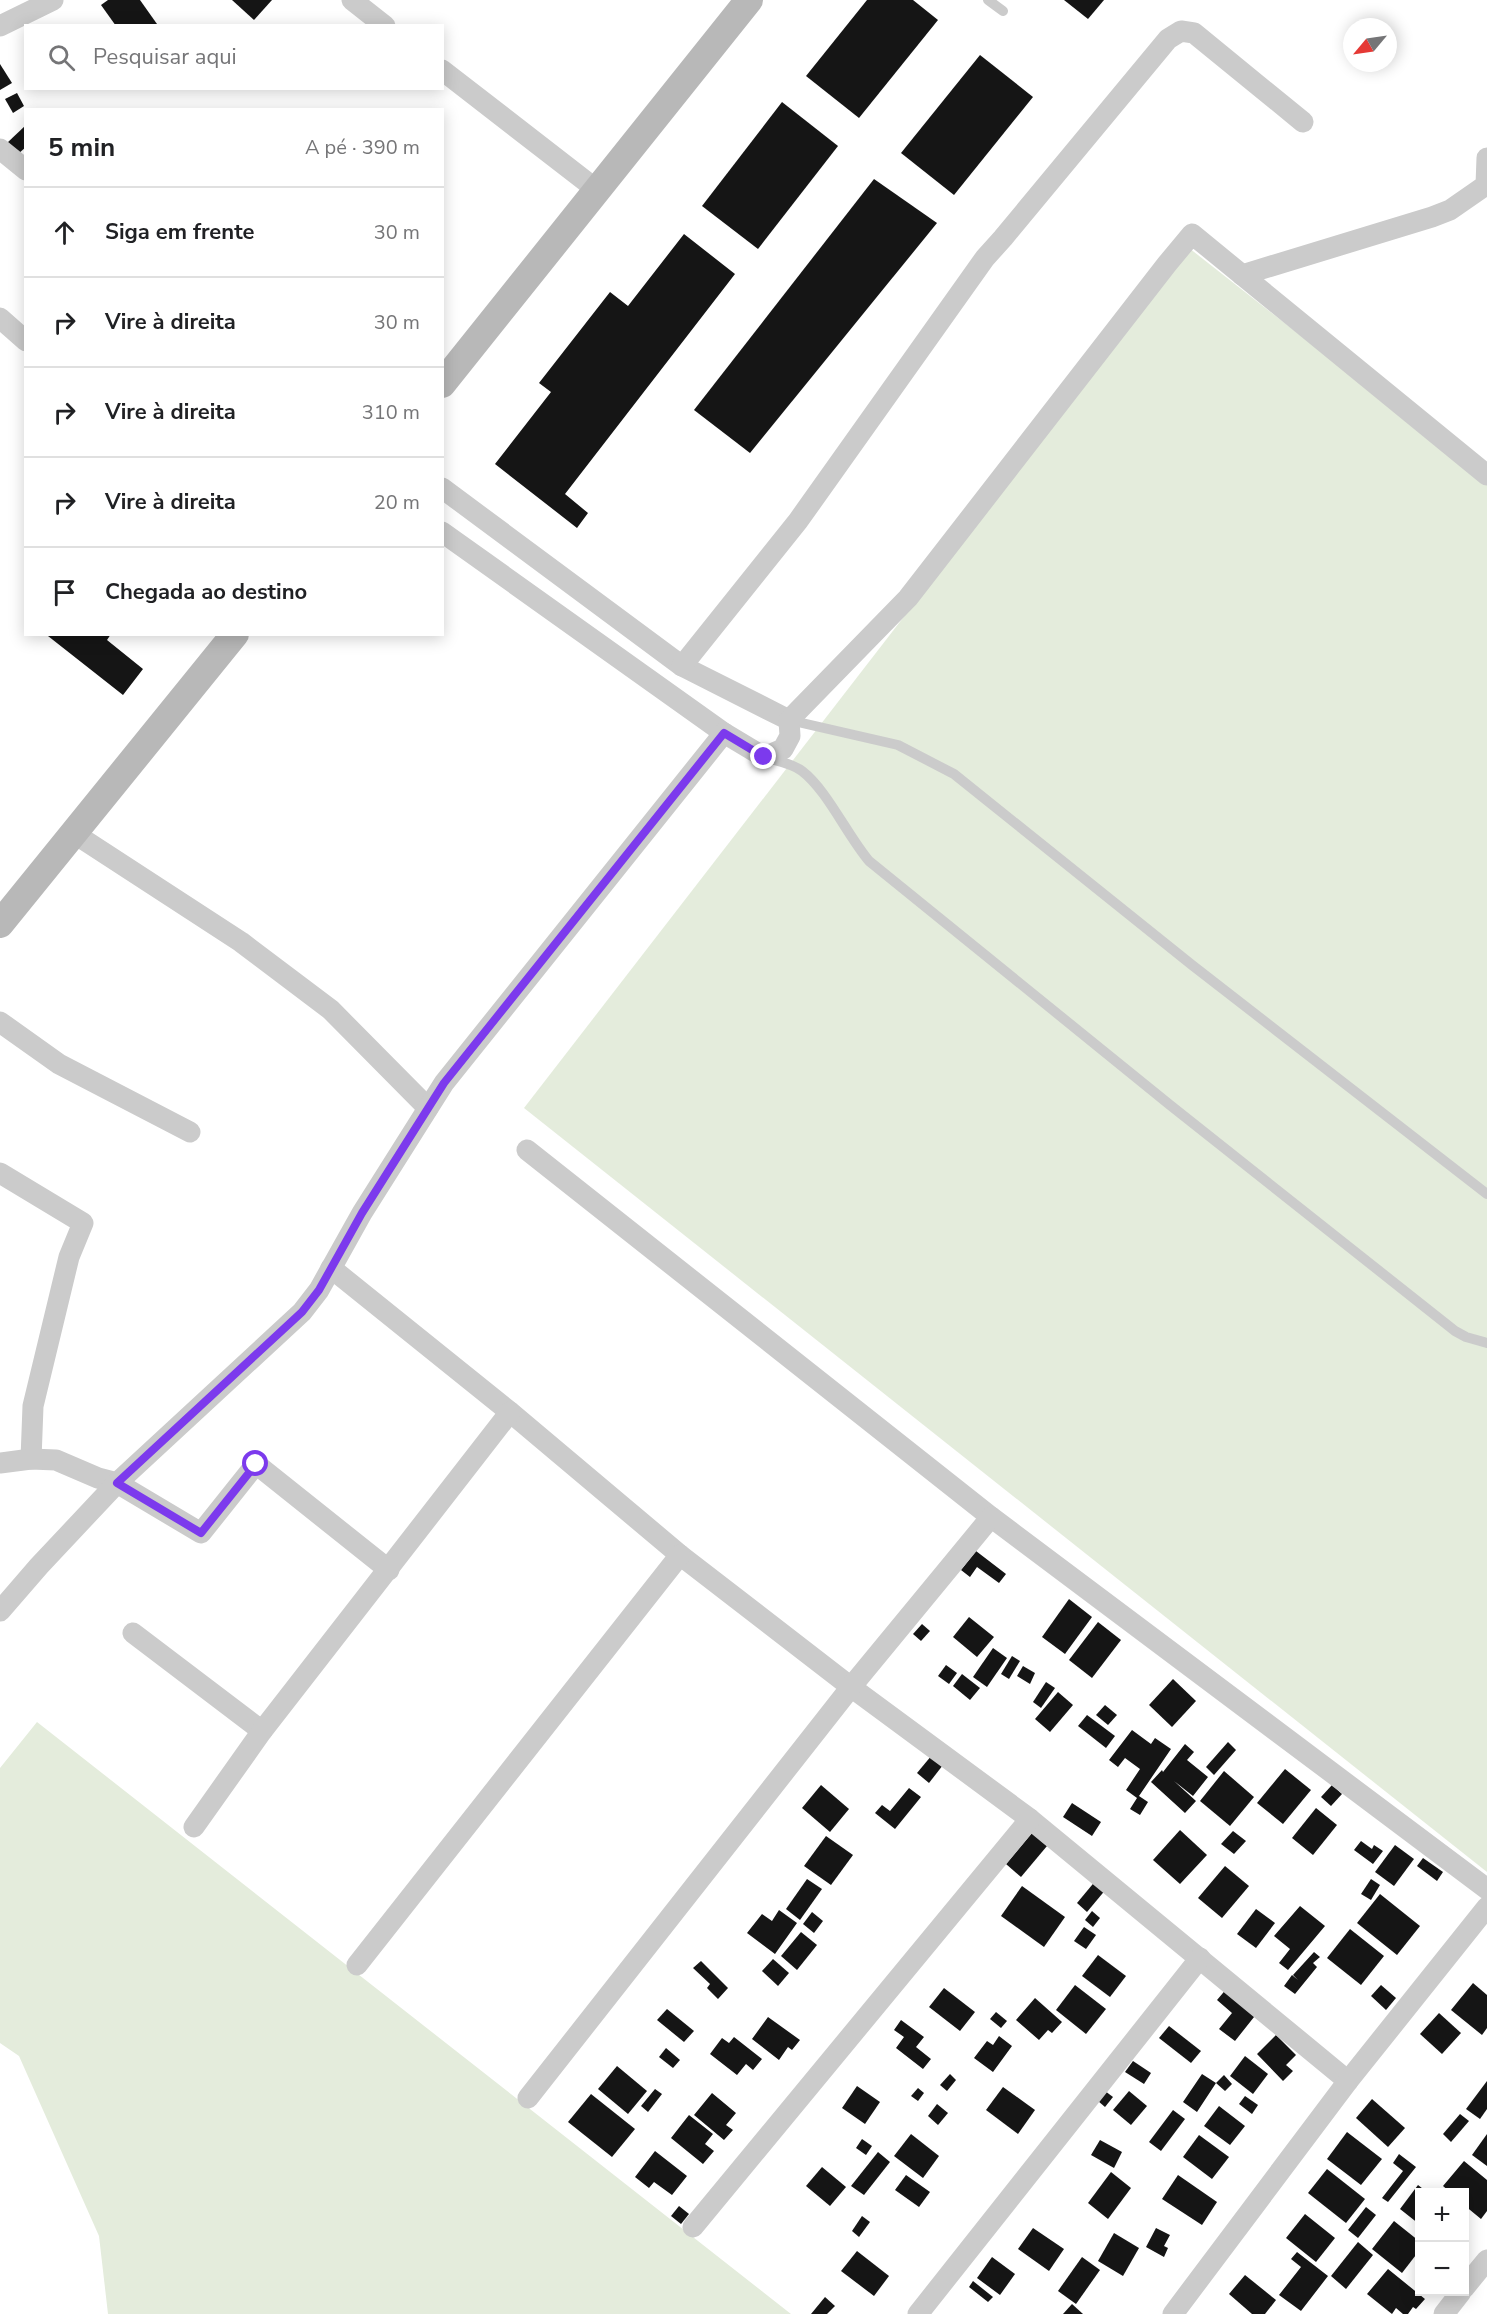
<!DOCTYPE html>
<html lang="pt">
<head>
<meta charset="utf-8">
<style>
  body { margin:0; font-family:"Nunito Sans",sans-serif; background:#f2f2f2; color:#202124 }
  .controls { position:absolute; right:18px; bottom:18px; display:grid; overflow:hidden; border-radius:0px; box-shadow:0 3px 15px #0003 }
  .controls button { width:54px; height:54px; display:grid; place-items:center; padding:0; border:0; border-bottom:2px solid #e0e0e0; background:#fff; color:#202124; font:30px sans-serif }
  .compass { position:absolute; left:1343px; top:18px; width:54px; height:54px; border-radius:50%; background:#fff; box-shadow:0 3px 15px #0003; rotate:241deg }
  .stop { position:absolute; width:18px; height:18px; margin:-14px; border:4px solid #7c3aed; border-radius:50%; background:#fff }
  .stop.end { background:#7c3aed; border-color:#fff; box-shadow:0 2px 6px #0008 }
  .list { margin:0; padding:0; list-style:none }
  h2 { display:flex; justify-content:space-between; align-items:center; height:78px; margin:0; padding:0 24px; font-size:26px }
  h2 small { font-size:20px; font-weight:400; color:#757577 }
  .list li { display:grid; grid-template-columns:39px 1fr auto; gap:18px; align-items:center; box-sizing:border-box; height:90px; padding:0 24px; border-top:2px solid #e0e0e0 }
  .list b { display:block; font-size:22px; white-space:nowrap }
  .list em { font-size:20px; font-style:normal; color:#757577 }
  .icon { flex:none; width:33px; height:33px; fill:none; stroke:currentColor; stroke-width:2; stroke-linecap:round; stroke-linejoin:round }
  .map { position:relative; flex:none; width:1487px; height:2314px; overflow:hidden }
  .search { position:absolute; background:#fff; box-shadow:0 3px 15px #0003; left:24px; top:24px; width:420px; height:66px; display:flex; align-items:center; gap:15px; box-sizing:border-box; padding:0 21px; border-radius:0px; color:#757577; font-size:22px }
  .panel { position:absolute; background:#fff; box-shadow:0 3px 15px #0003; left:24px; top:108px; width:420px; height:528px; border-radius:0px }
  .map>svg:first-child { display:block }
  .green { fill:#e4ecdc }
  .building { fill:#151515 }
  .lines { fill:none; stroke-linecap:round; stroke-linejoin:round }
  .lane { stroke:#cbcbcb; stroke-width:10 }
  .street { stroke:#cbcbcb; stroke-width:21 }
  .secondary { stroke:#b8b8b8; stroke-width:28 }
  .route { stroke:#7c3aed; stroke-width:8 }
</style>
</head>
<body>
<div class="map">
<svg width="1487" height="2314" viewBox="0 0 1487 2314">
  <rect width="100%" height="100%" fill="#fff"/>
  <g class="green">
    <polygon points="1189,248 1487,482 1487,1872 524,1108"/>
    <polygon points="37,1722 791,2314 108,2314 99,2236 19,2056 0,2043 0,1768"/>
  </g>
  <g class="building">
    <polygon points="108,0 140,0 157,24 155,26 116,26 101,5"/>
    <polygon points="232,0 272,0 254,20"/>
    <polygon points="867,0 913,0 938,20 859,118 806,76"/>
    <polygon points="1064,0 1104,0 1088,19"/>
    <polygon points="980,55 1033,97 954,195 901,153"/>
    <polygon points="0,64 12,83 0,90"/>
    <polygon points="17,93 24,106 13,113 5,99"/>
    <polygon points="782,102 838,146 758,249 702,206"/>
    <polygon points="26,125 26,147 18,154 7,143"/>
    <polygon points="874,179 937,223 750,453 694,410"/>
    <polygon points="684,234 735,274 565,494 588,513 577,528 495,464 551,392 539,383 610,292 628,306"/>
    <polygon points="49,634 111,634 107,640 143,669 123,695 48,636"/>
    <polygon points="976,1551 1006,1574 999,1583 977,1567 970,1577 961,1570"/>
    <polygon points="1069,1599 1092,1617 1065,1654 1042,1637"/>
    <polygon points="969,1617 994,1637 977,1657 953,1637"/>
    <polygon points="1098,1622 1121,1640 1092,1678 1069,1660"/>
    <polygon points="922,1624 930,1631 921,1641 913,1634"/>
    <polygon points="993,1648 1007,1658 987,1687 973,1677"/>
    <polygon points="1012,1656 1020,1661 1009,1679 1001,1674"/>
    <polygon points="946,1665 957,1673 949,1684 938,1676"/>
    <polygon points="1023,1666 1035,1673 1030,1684 1017,1676"/>
    <polygon points="962,1674 980,1688 970,1700 953,1686"/>
    <polygon points="1173,1679 1196,1701 1172,1727 1149,1705"/>
    <polygon points="1046,1682 1055,1688 1041,1708 1033,1702"/>
    <polygon points="1058,1692 1073,1705 1050,1732 1035,1719"/>
    <polygon points="1105,1705 1117,1715 1108,1725 1096,1715"/>
    <polygon points="1087,1715 1115,1736 1106,1748 1078,1726"/>
    <polygon points="1132,1730 1151,1744 1155,1738 1171,1749 1139,1796 1148,1802 1140,1815 1130,1809 1137,1798 1126,1790 1140,1769 1125,1758 1118,1767 1109,1760"/>
    <polygon points="1228,1742 1236,1750 1214,1775 1206,1767"/>
    <polygon points="1185,1744 1194,1752 1187,1760 1208,1777 1193,1796 1174,1781 1196,1801 1185,1813 1151,1782 1162,1770 1163,1772"/>
    <polygon points="932,1755 943,1765 929,1783 917,1773"/>
    <polygon points="1285,1769 1311,1790 1283,1824 1257,1803"/>
    <polygon points="1224,1771 1254,1797 1230,1826 1200,1801"/>
    <polygon points="821,1785 849,1809 830,1832 802,1808"/>
    <polygon points="1332,1785 1342,1794 1331,1806 1321,1797"/>
    <polygon points="909,1788 921,1797 895,1829 875,1813 882,1805 890,1811"/>
    <polygon points="1072,1803 1101,1822 1092,1836 1063,1817"/>
    <polygon points="1316,1808 1337,1825 1313,1855 1292,1838"/>
    <polygon points="1180,1830 1207,1855 1180,1884 1153,1860"/>
    <polygon points="1233,1831 1246,1841 1234,1854 1221,1844"/>
    <polygon points="1032,1833 1047,1846 1021,1877 1006,1864"/>
    <polygon points="826,1836 853,1855 831,1885 804,1866"/>
    <polygon points="1361,1841 1372,1849 1374,1845 1383,1851 1373,1864 1354,1850"/>
    <polygon points="1395,1845 1414,1859 1394,1886 1375,1872"/>
    <polygon points="1423,1858 1443,1872 1437,1881 1417,1866"/>
    <polygon points="1225,1866 1249,1886 1222,1918 1198,1898"/>
    <polygon points="807,1879 822,1889 800,1920 786,1909"/>
    <polygon points="1097,1879 1107,1888 1087,1912 1077,1903"/>
    <polygon points="1371,1879 1380,1885 1371,1900 1361,1894"/>
    <polygon points="1022,1886 1065,1917 1044,1947 1001,1916"/>
    <polygon points="1380,1894 1420,1926 1397,1955 1357,1923"/>
    <polygon points="1300,1906 1325,1926 1288,1970 1279,1963 1290,1949 1274,1936"/>
    <polygon points="1256,1909 1275,1923 1256,1948 1237,1934"/>
    <polygon points="779,1910 797,1923 775,1954 747,1933 762,1914 772,1921"/>
    <polygon points="1092,1911 1100,1918 1093,1927 1085,1920"/>
    <polygon points="812,1912 823,1921 814,1933 803,1924"/>
    <polygon points="1084,1927 1096,1935 1086,1949 1074,1941"/>
    <polygon points="1350,1929 1384,1956 1361,1985 1327,1958"/>
    <polygon points="801,1932 817,1945 797,1970 781,1956"/>
    <polygon points="1314,1952 1320,1957 1313,1963 1317,1967 1295,1994 1284,1986 1292,1975 1298,1980 1293,1975"/>
    <polygon points="1098,1955 1126,1976 1110,1997 1082,1976"/>
    <polygon points="773,1959 789,1973 778,1986 762,1971"/>
    <polygon points="701,1961 728,1988 718,1999 707,1988 710,1984 693,1968"/>
    <polygon points="1473,1983 1487,1995 1487,2028 1482,2035 1451,2010"/>
    <polygon points="1075,1985 1106,2009 1086,2034 1056,2010"/>
    <polygon points="1381,1985 1396,1998 1386,2010 1371,1996"/>
    <polygon points="1228,1987 1258,2012 1235,2041 1219,2029 1232,2013 1217,2000"/>
    <polygon points="944,1988 975,2012 960,2031 929,2007"/>
    <polygon points="1035,1998 1062,2022 1052,2033 1048,2030 1039,2040 1016,2020"/>
    <polygon points="667,2009 694,2031 684,2042 657,2020"/>
    <polygon points="996,2012 1007,2021 1001,2028 990,2019"/>
    <polygon points="1439,2013 1461,2033 1442,2054 1420,2034"/>
    <polygon points="768,2017 800,2040 792,2050 788,2047 779,2060 752,2039"/>
    <polygon points="901,2020 924,2037 916,2047 931,2059 923,2069 896,2048 904,2037 894,2030"/>
    <polygon points="1169,2026 1201,2051 1191,2063 1159,2038"/>
    <polygon points="1276,2035 1296,2055 1286,2065 1293,2071 1283,2081 1257,2054"/>
    <polygon points="999,2036 1012,2046 993,2072 974,2058 987,2041 993,2045"/>
    <polygon points="734,2037 762,2059 753,2070 746,2064 737,2075 710,2054 722,2038 729,2043"/>
    <polygon points="666,2048 680,2060 673,2068 659,2057"/>
    <polygon points="1245,2056 1268,2074 1253,2094 1230,2076"/>
    <polygon points="1133,2061 1151,2073 1144,2084 1125,2072"/>
    <polygon points="617,2066 647,2091 628,2114 598,2089"/>
    <polygon points="950,2074 956,2080 947,2091 940,2085"/>
    <polygon points="1202,2074 1216,2083 1224,2075 1232,2084 1225,2091 1216,2083 1197,2112 1183,2102"/>
    <polygon points="1487,2081 1487,2109 1480,2119 1466,2109"/>
    <polygon points="857,2086 880,2102 865,2124 842,2108"/>
    <polygon points="1003,2087 1035,2110 1018,2134 986,2110"/>
    <polygon points="918,2088 924,2093 918,2101 911,2096"/>
    <polygon points="655,2089 662,2094 648,2112 641,2106"/>
    <polygon points="1105,2091 1113,2097 1105,2107 1098,2101"/>
    <polygon points="1129,2091 1147,2106 1131,2125 1113,2110"/>
    <polygon points="712,2093 736,2113 726,2125 733,2130 724,2140 694,2115"/>
    <polygon points="591,2094 635,2129 612,2157 568,2122"/>
    <polygon points="1245,2096 1258,2105 1252,2114 1239,2104"/>
    <polygon points="1372,2099 1405,2128 1388,2147 1356,2118"/>
    <polygon points="937,2104 948,2113 938,2125 928,2116"/>
    <polygon points="1219,2106 1245,2126 1230,2145 1204,2126"/>
    <polygon points="1173,2110 1185,2119 1161,2151 1149,2142"/>
    <polygon points="1460,2114 1469,2121 1451,2142 1443,2134"/>
    <polygon points="689,2115 713,2134 705,2144 714,2151 703,2164 671,2138"/>
    <polygon points="1347,2132 1382,2159 1361,2185 1327,2159"/>
    <polygon points="911,2134 939,2156 923,2178 894,2156"/>
    <polygon points="1487,2134 1487,2166 1472,2155"/>
    <polygon points="1199,2135 1229,2157 1212,2179 1183,2157"/>
    <polygon points="862,2139 872,2146 866,2155 856,2148"/>
    <polygon points="1100,2140 1122,2152 1114,2168 1091,2155"/>
    <polygon points="655,2151 687,2176 672,2195 654,2182 649,2188 635,2177"/>
    <polygon points="878,2152 890,2162 864,2195 851,2186"/>
    <polygon points="1399,2154 1416,2167 1388,2202 1382,2198 1403,2171 1393,2163"/>
    <polygon points="1464,2161 1487,2180 1487,2211 1481,2219 1464,2205 1464,2192 1450,2192 1443,2186"/>
    <polygon points="822,2167 846,2187 830,2206 806,2186"/>
    <polygon points="1327,2169 1365,2199 1346,2223 1308,2193"/>
    <polygon points="1111,2172 1131,2188 1108,2219 1088,2203"/>
    <polygon points="906,2175 930,2192 919,2207 895,2190"/>
    <polygon points="1178,2175 1217,2202 1202,2225 1162,2199"/>
    <polygon points="1418,2185 1427,2192 1419,2193 1419,2224 1400,2209"/>
    <polygon points="679,2206 689,2214 681,2224 671,2216"/>
    <polygon points="1366,2207 1376,2215 1358,2238 1348,2230"/>
    <polygon points="1305,2214 1335,2238 1316,2262 1286,2238"/>
    <polygon points="862,2216 870,2222 859,2237 852,2231"/>
    <polygon points="1394,2221 1419,2241 1419,2251 1402,2273 1372,2249"/>
    <polygon points="1033,2228 1064,2249 1049,2271 1018,2249"/>
    <polygon points="1156,2228 1170,2235 1164,2246 1168,2248 1164,2257 1146,2247"/>
    <polygon points="1114,2233 1139,2248 1123,2276 1098,2261"/>
    <polygon points="1358,2242 1373,2255 1346,2289 1331,2276"/>
    <polygon points="857,2251 889,2276 874,2296 841,2271"/>
    <polygon points="1297,2252 1328,2276 1301,2311 1279,2295 1301,2267 1291,2259"/>
    <polygon points="992,2257 1015,2274 1000,2295 977,2278"/>
    <polygon points="1082,2257 1100,2270 1076,2304 1058,2291"/>
    <polygon points="1388,2269 1425,2299 1416,2309 1413,2307 1408,2314 1403,2314 1396,2308 1392,2314 1367,2294"/>
    <polygon points="1245,2275 1276,2300 1265,2314 1252,2314 1229,2294"/>
    <polygon points="973,2281 993,2297 988,2302 969,2287"/>
    <polygon points="825,2297 835,2306 827,2314 811,2314"/>
    <polygon points="1072,2304 1083,2314 1063,2314"/>
  </g>
  <g class="lines">
    <g class="lane">
      <polyline points="988,0 1003,11"/>
      <polyline points="789,720 898,745 954,774 1192,965 1487,1194"/>
      <path d="M767,758C778,761 793,764 802,771C827,790 847,835 869,861L1170,1105L1455,1331L1466,1337L1487,1343"/>
    </g>
    <g class="street">
      <polyline points="352,0 385,26"/>
      <polyline points="0,26 53,0"/>
      <polyline points="442,70 597,190"/>
      <polyline points="0,149 26,170"/>
      <polyline points="1242,275 1432,217 1450,210 1486,185 1487,158"/>
      <polyline points="0,318 26,341"/>
      <polyline points="442,488 682,666 789,720"/>
      <polyline points="442,532 724,733 764,757 783,749 790,736 789,720 908,598 1167,264 1192,234 1487,475"/>
      <polyline points="682,666 798,521 985,258 1003,238 1168,39 1181,31 1194,33 1303,122"/>
      <polyline points="75,834 241,942 331,1010 428,1108"/>
      <polyline points="0,1022 59,1064 190,1132"/>
      <polyline points="527,1150 991,1517 1487,1889"/>
      <polyline points="0,1173 83,1223 69,1257 33,1406 31,1459"/>
      <polyline points="331,1268 510,1412 680,1555 851,1687 1030,1819 1348,2081"/>
      <polyline points="0,1463 31,1459 56,1460 98,1478 117,1483 201,1533 256,1464 389,1570"/>
      <polyline points="0,1611 39,1566 117,1483 302,1312 319,1290 362,1213 444,1083 724,733"/>
      <polyline points="133,1633 262,1731"/>
      <polyline points="194,1827 262,1731 510,1412"/>
      <polyline points="357,1965 680,1555"/>
      <polyline points="528,2098 851,1687 991,1517"/>
      <polyline points="693,2227 1030,1819"/>
      <polyline points="1464,2288 1487,2260"/>
      <polyline points="918,2314 1200,1958"/>
      <polyline points="1173,2314 1348,2081 1487,1907"/>
      <polyline points="1444,2314 1461,2292"/>
    </g>
    <g class="secondary">
      <polyline points="442,384 749,0"/>
      <polyline points="0,924 235,634"/>
    </g>
  </g>
  <g class="lines">
    <polyline class="route" points="256,1464 201,1533 117,1483 302,1312 319,1290 362,1213 444,1083 724,733 764,757"/>
  </g>
</svg>
<div class="controls">
<button>+</button>
<button>−</button>
</div>
<svg class="compass" viewBox="-18 -18 36 36"><path d="M0-13l5 13h-10z" fill="#e53935"/><path d="M0 13l5-13h-10z" fill="#757577"/></svg>
<div class="stop" style="left:256px;top:1464px"></div>
<div class="stop end" style="left:764px;top:757px"></div>
<div class="search"><svg class="icon" aria-label="search" viewBox="0 0 24 24"><circle cx="10" cy="10" r="6"/><path d="M15 15l6 6"/></svg>Pesquisar aqui</div>
<section class="panel">
<h2>5 min<small>A pé · 390 m</small></h2>
<ul class="list">
<li><svg class="icon" aria-label="ahead" viewBox="0 0 24 24"><path d="M12 20V5M6 11l6-6 6 6"/></svg><div><b>Siga em frente</b></div><em>30 m</em></li>
<li><svg class="icon" aria-label="right" viewBox="0 0 24 24"><path d="M7 20v-9h11M14 6l5 5-5 5"/></svg><div><b>Vire à direita</b></div><em>30 m</em></li>
<li><svg class="icon" aria-label="right" viewBox="0 0 24 24"><path d="M7 20v-9h11M14 6l5 5-5 5"/></svg><div><b>Vire à direita</b></div><em>310 m</em></li>
<li><svg class="icon" aria-label="right" viewBox="0 0 24 24"><path d="M7 20v-9h11M14 6l5 5-5 5"/></svg><div><b>Vire à direita</b></div><em>20 m</em></li>
<li><svg class="icon" aria-label="arrive" viewBox="0 0 24 24"><path d="M6 21V4h12l-3 4 3 4H6"/></svg><div><b>Chegada ao destino</b></div></li>
</ul>
</section>
</div>
</body>
</html>
